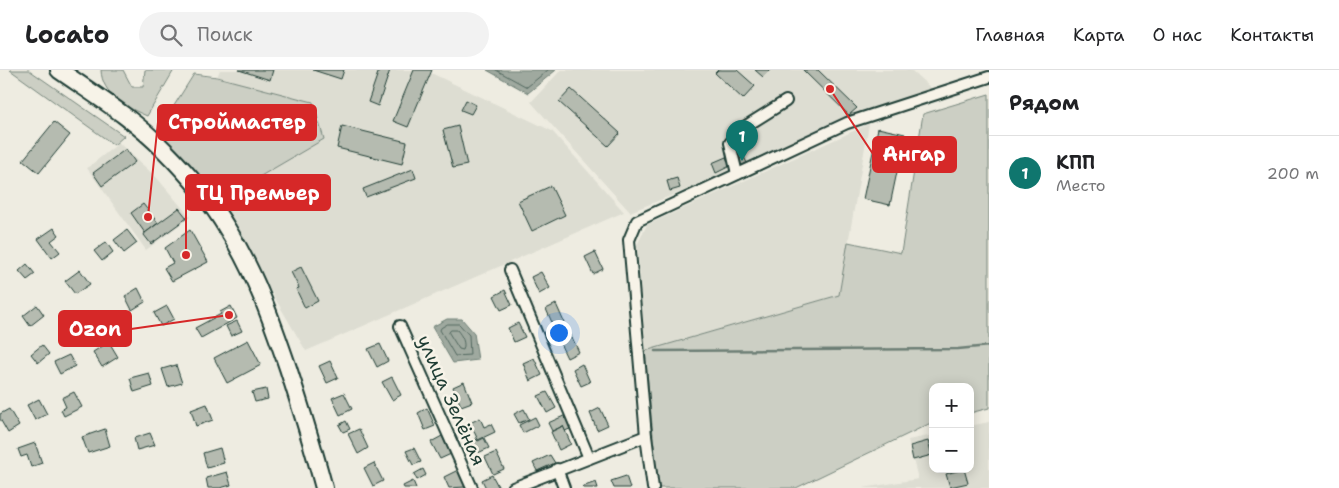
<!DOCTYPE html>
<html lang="ru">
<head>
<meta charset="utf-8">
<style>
  body { margin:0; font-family:"Shantell Sans",sans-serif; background:#f2f2f2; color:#202124 }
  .controls { position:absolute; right:15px; bottom:15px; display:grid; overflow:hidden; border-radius:10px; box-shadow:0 2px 12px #0003 }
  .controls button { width:45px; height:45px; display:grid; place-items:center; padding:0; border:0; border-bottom:1px solid #e0e0e0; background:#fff; color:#202124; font:25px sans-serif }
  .you { position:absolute; left:558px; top:262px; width:18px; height:18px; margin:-12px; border:4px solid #fff; border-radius:50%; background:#1a73e8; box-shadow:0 0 0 8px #1a73e833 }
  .badge { display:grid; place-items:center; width:32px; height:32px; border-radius:50%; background:#0f766e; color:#fff; font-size:16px; font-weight:700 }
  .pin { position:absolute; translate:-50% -41px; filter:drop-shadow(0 1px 2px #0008) }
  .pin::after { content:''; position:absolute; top:26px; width:18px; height:15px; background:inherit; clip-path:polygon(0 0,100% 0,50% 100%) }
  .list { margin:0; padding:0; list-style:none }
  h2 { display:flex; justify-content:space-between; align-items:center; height:65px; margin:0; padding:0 20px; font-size:21px }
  h2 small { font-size:16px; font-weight:400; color:#757577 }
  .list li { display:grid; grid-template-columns:32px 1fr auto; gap:15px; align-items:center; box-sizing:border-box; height:75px; padding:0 20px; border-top:1px solid #e0e0e0 }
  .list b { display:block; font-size:19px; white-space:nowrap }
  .list p { margin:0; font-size:16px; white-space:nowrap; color:#757577 }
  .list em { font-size:16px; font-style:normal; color:#757577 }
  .icon { flex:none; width:28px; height:28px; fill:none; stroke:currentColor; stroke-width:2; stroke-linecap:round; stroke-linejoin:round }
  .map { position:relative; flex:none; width:989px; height:418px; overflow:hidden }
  header { display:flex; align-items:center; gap:30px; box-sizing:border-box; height:70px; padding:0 25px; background:#fff; border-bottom:1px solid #e0e0e0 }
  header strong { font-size:24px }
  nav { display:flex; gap:28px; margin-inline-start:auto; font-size:18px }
  .search { width:350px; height:45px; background:#f2f2f2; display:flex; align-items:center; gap:12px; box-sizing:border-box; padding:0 18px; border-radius:28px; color:#757577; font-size:19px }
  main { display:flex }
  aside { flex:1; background:#fff }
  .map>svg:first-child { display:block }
  .built { fill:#ddddd2 }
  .green { fill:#cccfc4; stroke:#76867c }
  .water { fill:#9fa99f; stroke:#6c7e74 }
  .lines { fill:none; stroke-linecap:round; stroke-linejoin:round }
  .shore { stroke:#52685f; stroke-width:1 }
  .stream { stroke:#6c7e74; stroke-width:2.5 }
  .building { fill:#b5bbb0; stroke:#1f3d34 }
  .street-casing { stroke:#1f3d34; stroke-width:14 }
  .primary-casing { stroke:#1f3d34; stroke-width:20 }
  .street { stroke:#f7f3e8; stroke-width:10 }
  .primary { stroke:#f7f3e8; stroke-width:16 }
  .labels { text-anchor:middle; stroke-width:5; stroke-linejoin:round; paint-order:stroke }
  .street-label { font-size:19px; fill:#1f3d34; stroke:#f7f3e8 }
  .leader { fill:none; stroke:#d62828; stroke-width:2 }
  .callout-dot { fill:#d62828; stroke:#f7f3e8; stroke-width:2 }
  .callout { fill:#d62828; stroke:#d62828; stroke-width:2 }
  .callout-label { font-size:20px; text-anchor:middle; font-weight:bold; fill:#fff }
</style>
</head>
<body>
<header>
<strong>Locato</strong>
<div class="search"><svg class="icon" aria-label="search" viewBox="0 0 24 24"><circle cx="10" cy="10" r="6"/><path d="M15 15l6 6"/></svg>Поиск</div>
<nav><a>Главная</a><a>Карта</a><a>О нас</a><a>Контакты</a></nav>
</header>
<main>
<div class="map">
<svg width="989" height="418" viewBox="0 0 989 418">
  <rect width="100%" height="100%" fill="#eeece1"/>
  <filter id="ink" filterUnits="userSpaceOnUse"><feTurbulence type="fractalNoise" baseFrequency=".02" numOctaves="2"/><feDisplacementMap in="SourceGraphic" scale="10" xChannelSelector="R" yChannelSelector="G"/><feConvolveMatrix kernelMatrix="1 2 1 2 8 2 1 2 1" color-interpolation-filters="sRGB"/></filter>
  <g filter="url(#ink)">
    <g class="built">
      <polygon points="220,0 430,0 429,2 552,61 624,142 306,281 218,131 324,69 313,32 217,7"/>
      <polygon points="561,0 911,0 934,21 630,142 531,32"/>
      <polygon points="869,54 839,225 645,281 637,175 647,155"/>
      <polygon points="119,73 157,108 190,147 146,180 87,98"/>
      <polygon points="989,352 989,418 863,418 918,409 908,370 933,365 933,399 970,399 970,356"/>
    </g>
    <g class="green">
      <polygon points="10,0 29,0 124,66 114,75"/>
      <path d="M101,0H123L132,17H143L145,0H174L147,46C126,37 102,25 101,0Z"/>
      <polygon points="194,4 217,7 313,32 324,69 218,131 188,93 158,61"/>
      <polygon points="989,24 989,338 970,343 970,317 933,317 933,352 796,418 658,418 645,281 839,225 848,172 901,183 923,44"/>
    </g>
    <g class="water">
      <polygon points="487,0 556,0 528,23"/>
      <polygon points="447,249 462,249 474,263 478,290 453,293 432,257"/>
    </g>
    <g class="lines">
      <g class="shore">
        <polyline points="496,0 527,17 548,0"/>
        <polygon points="448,254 459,254 469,265 470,285 455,286 440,260 441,258"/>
        <path d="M451,260H457C462,266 466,273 463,280L459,279L449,263Z"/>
      </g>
      <polyline class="stream" points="655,281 958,279 989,276"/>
    </g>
    <g class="building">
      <polygon points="239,0 273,0 270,10"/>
      <polygon points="313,0 344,0 341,9"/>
      <polygon points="379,0 390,0 378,36 368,32"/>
      <polygon points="414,0 432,0 408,57 393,51"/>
      <polygon points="718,0 737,0 755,16 743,29 715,3"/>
      <polygon points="755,0 770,0 763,7"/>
      <polygon points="803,0 818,0 857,38 849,45"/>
      <polygon points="571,19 620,63 608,76 559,32"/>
      <polygon points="466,30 476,35 471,44 461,40"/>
      <polygon points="54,52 70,65 39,103 23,90"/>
      <polygon points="342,56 407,72 402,94 337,78"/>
      <polygon points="458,56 467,95 453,98 443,60"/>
      <polygon points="878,58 905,64 890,135 863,129"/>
      <polygon points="126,79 135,92 102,116 93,103"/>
      <polygon points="726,87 730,96 716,103 712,93"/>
      <polygon points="744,87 747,93 741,96 738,89"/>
      <polygon points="413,99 416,108 366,127 363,119"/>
      <polygon points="677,108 680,118 670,121 667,111"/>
      <polygon points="551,116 565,145 532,161 518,131"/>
      <polygon points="143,134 158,153 145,163 131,143"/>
      <polygon points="179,138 187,148 151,174 144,165 145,163"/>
      <polygon points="54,158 59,165 51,171 60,182 52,188 38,169"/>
      <polygon points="127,160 137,173 124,183 114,170"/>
      <polygon points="190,160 208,192 172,211 164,198 173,193 165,178"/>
      <polygon points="106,172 113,182 102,191 94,181"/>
      <polygon points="595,182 603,199 593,204 585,187"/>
      <polygon points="27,194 35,204 27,210 19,201"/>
      <polygon points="301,197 318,231 305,238 296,219 299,218 291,202"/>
      <polygon points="80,200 90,214 75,224 65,211"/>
      <polygon points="541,202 550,218 539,224 531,207"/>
      <polygon points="138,218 145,232 132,240 125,226"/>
      <polygon points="505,220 512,235 501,240 494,226"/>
      <polygon points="556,234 564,252 554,257 546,239"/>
      <polygon points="37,235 44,245 30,256 23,246"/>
      <polygon points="167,236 174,249 161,256 154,243"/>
      <polygon points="231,236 237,248 201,268 195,258 221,244 220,242"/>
      <polygon points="237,251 242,261 231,266 226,256"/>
      <polygon points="518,253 525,267 514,272 508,258"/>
      <polygon points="570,263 579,282 567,288 558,269"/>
      <polygon points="248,270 261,295 227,313 214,288"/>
      <polygon points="109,272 118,287 102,297 93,282"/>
      <polygon points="380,274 388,291 377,297 368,279"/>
      <polygon points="42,275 49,284 38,293 31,284"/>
      <polygon points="69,285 75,296 60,304 54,292"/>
      <polygon points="534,288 542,305 530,311 523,293"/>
      <polygon points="330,291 338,308 327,313 319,296"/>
      <polygon points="582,294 590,312 581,316 573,299"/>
      <polygon points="176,295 182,313 168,317 162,299"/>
      <polygon points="149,303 153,316 134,322 130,308"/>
      <polygon points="392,307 401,325 392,330 382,312"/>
      <polygon points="464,312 472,332 461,336 453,317"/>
      <polygon points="266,319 268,329 255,332 252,322"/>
      <polygon points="74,322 82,337 64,346 61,340 66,337 62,328"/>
      <polygon points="547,322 556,338 547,343 538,326"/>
      <polygon points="344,323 352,339 340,345 332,328"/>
      <polygon points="39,329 47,344 35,350 27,335"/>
      <polygon points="207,334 213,350 196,356 191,340"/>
      <polygon points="427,338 435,356 425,360 418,343"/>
      <polygon points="600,338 608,355 597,360 590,343"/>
      <polygon points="9,339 19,356 8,363 0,349 0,344"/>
      <polygon points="524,339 529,349 519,353 514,344"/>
      <polygon points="566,345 572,358 565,361 563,356 552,361 548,353"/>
      <polygon points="535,347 539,355 523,363 519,355"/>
      <polygon points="480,348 484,357 491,354 495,362 478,370 470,353"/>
      <polygon points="346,351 350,359 343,362 339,355"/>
      <polygon points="563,356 571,374 559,380 551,362"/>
      <polygon points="105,359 110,376 88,383 82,367"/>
      <polygon points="359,359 368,378 358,384 348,364"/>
      <polygon points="150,363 155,375 137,380 134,368"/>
      <polygon points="442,366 451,384 440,389 431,372"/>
      <polygon points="484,368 489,378 471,386 466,374 476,369 478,371"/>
      <polygon points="928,371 932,385 913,390 910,376"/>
      <polygon points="35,373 42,393 31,397 27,385 21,387 18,379"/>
      <polygon points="220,378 224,393 207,398 203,383"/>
      <polygon points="414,378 421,392 413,395 406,381"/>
      <polygon points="496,382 504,399 493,404 485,387"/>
      <polygon points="550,385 555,393 537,401 533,393"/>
      <polygon points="374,393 383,411 373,416 364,398"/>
      <polygon points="423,399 426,405 417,410 414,404"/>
      <polygon points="964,399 968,413 950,417 946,404"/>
      <polygon points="458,400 466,417 449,418 444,407"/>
      <polygon points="227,402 231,415 220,418 208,418 206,408"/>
      <polygon points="492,405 499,418 486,418 482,410"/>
      <polygon points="626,406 630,418 614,418 611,411"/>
      <polygon points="413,411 416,418 404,418 403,416"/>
      <polygon points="596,412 598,418 583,418 582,417"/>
    </g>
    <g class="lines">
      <g class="street-casing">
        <g id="street">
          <polyline points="737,104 730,73 746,56 786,31"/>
          <polyline points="510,200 589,388"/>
          <polyline points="400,256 472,418"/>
          <polyline points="557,399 564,418"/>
          <polyline points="513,418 646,366"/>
          <polyline points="653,418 646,366 629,170 637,151 847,53 989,7"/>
        </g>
      </g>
      <g class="primary-casing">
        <path id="primary" d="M59,0C95,25 134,49 164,80C188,104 211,131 228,160C255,203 272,251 288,298C301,338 313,377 324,418"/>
      </g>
      <use href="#street" class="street"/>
      <use href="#primary" class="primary"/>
    </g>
  </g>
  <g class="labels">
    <g class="street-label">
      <text transform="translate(452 330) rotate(66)" y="7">улица Зелёная</text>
    </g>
  </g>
  <path class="leader" d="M148 147L158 52M830 19L873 84M186 185L186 123M229 245L131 259"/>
  <g class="callout-dot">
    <circle cx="148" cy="147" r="5"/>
    <circle cx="830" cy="19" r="5"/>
    <circle cx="186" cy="185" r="5"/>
    <circle cx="229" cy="245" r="5"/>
  </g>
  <g class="callout">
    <rect x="158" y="35" width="158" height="35" rx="5"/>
    <rect x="873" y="67" width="83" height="35" rx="5"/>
    <rect x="186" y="105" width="144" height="35" rx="5"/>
    <rect x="59" y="241" width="72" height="35" rx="5"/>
  </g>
  <g class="callout-label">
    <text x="237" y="59">Строймастер</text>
    <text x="914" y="91">Ангар</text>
    <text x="258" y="130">ТЦ Премьер</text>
    <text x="95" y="266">Ozon</text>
  </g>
</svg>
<div class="controls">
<button>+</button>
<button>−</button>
</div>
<div class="you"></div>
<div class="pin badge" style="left:742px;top:91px">1</div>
</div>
<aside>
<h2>Рядом<small></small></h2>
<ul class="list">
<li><span class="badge">1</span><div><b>КПП</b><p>Место</p></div><em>200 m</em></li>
</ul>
</aside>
</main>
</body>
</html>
